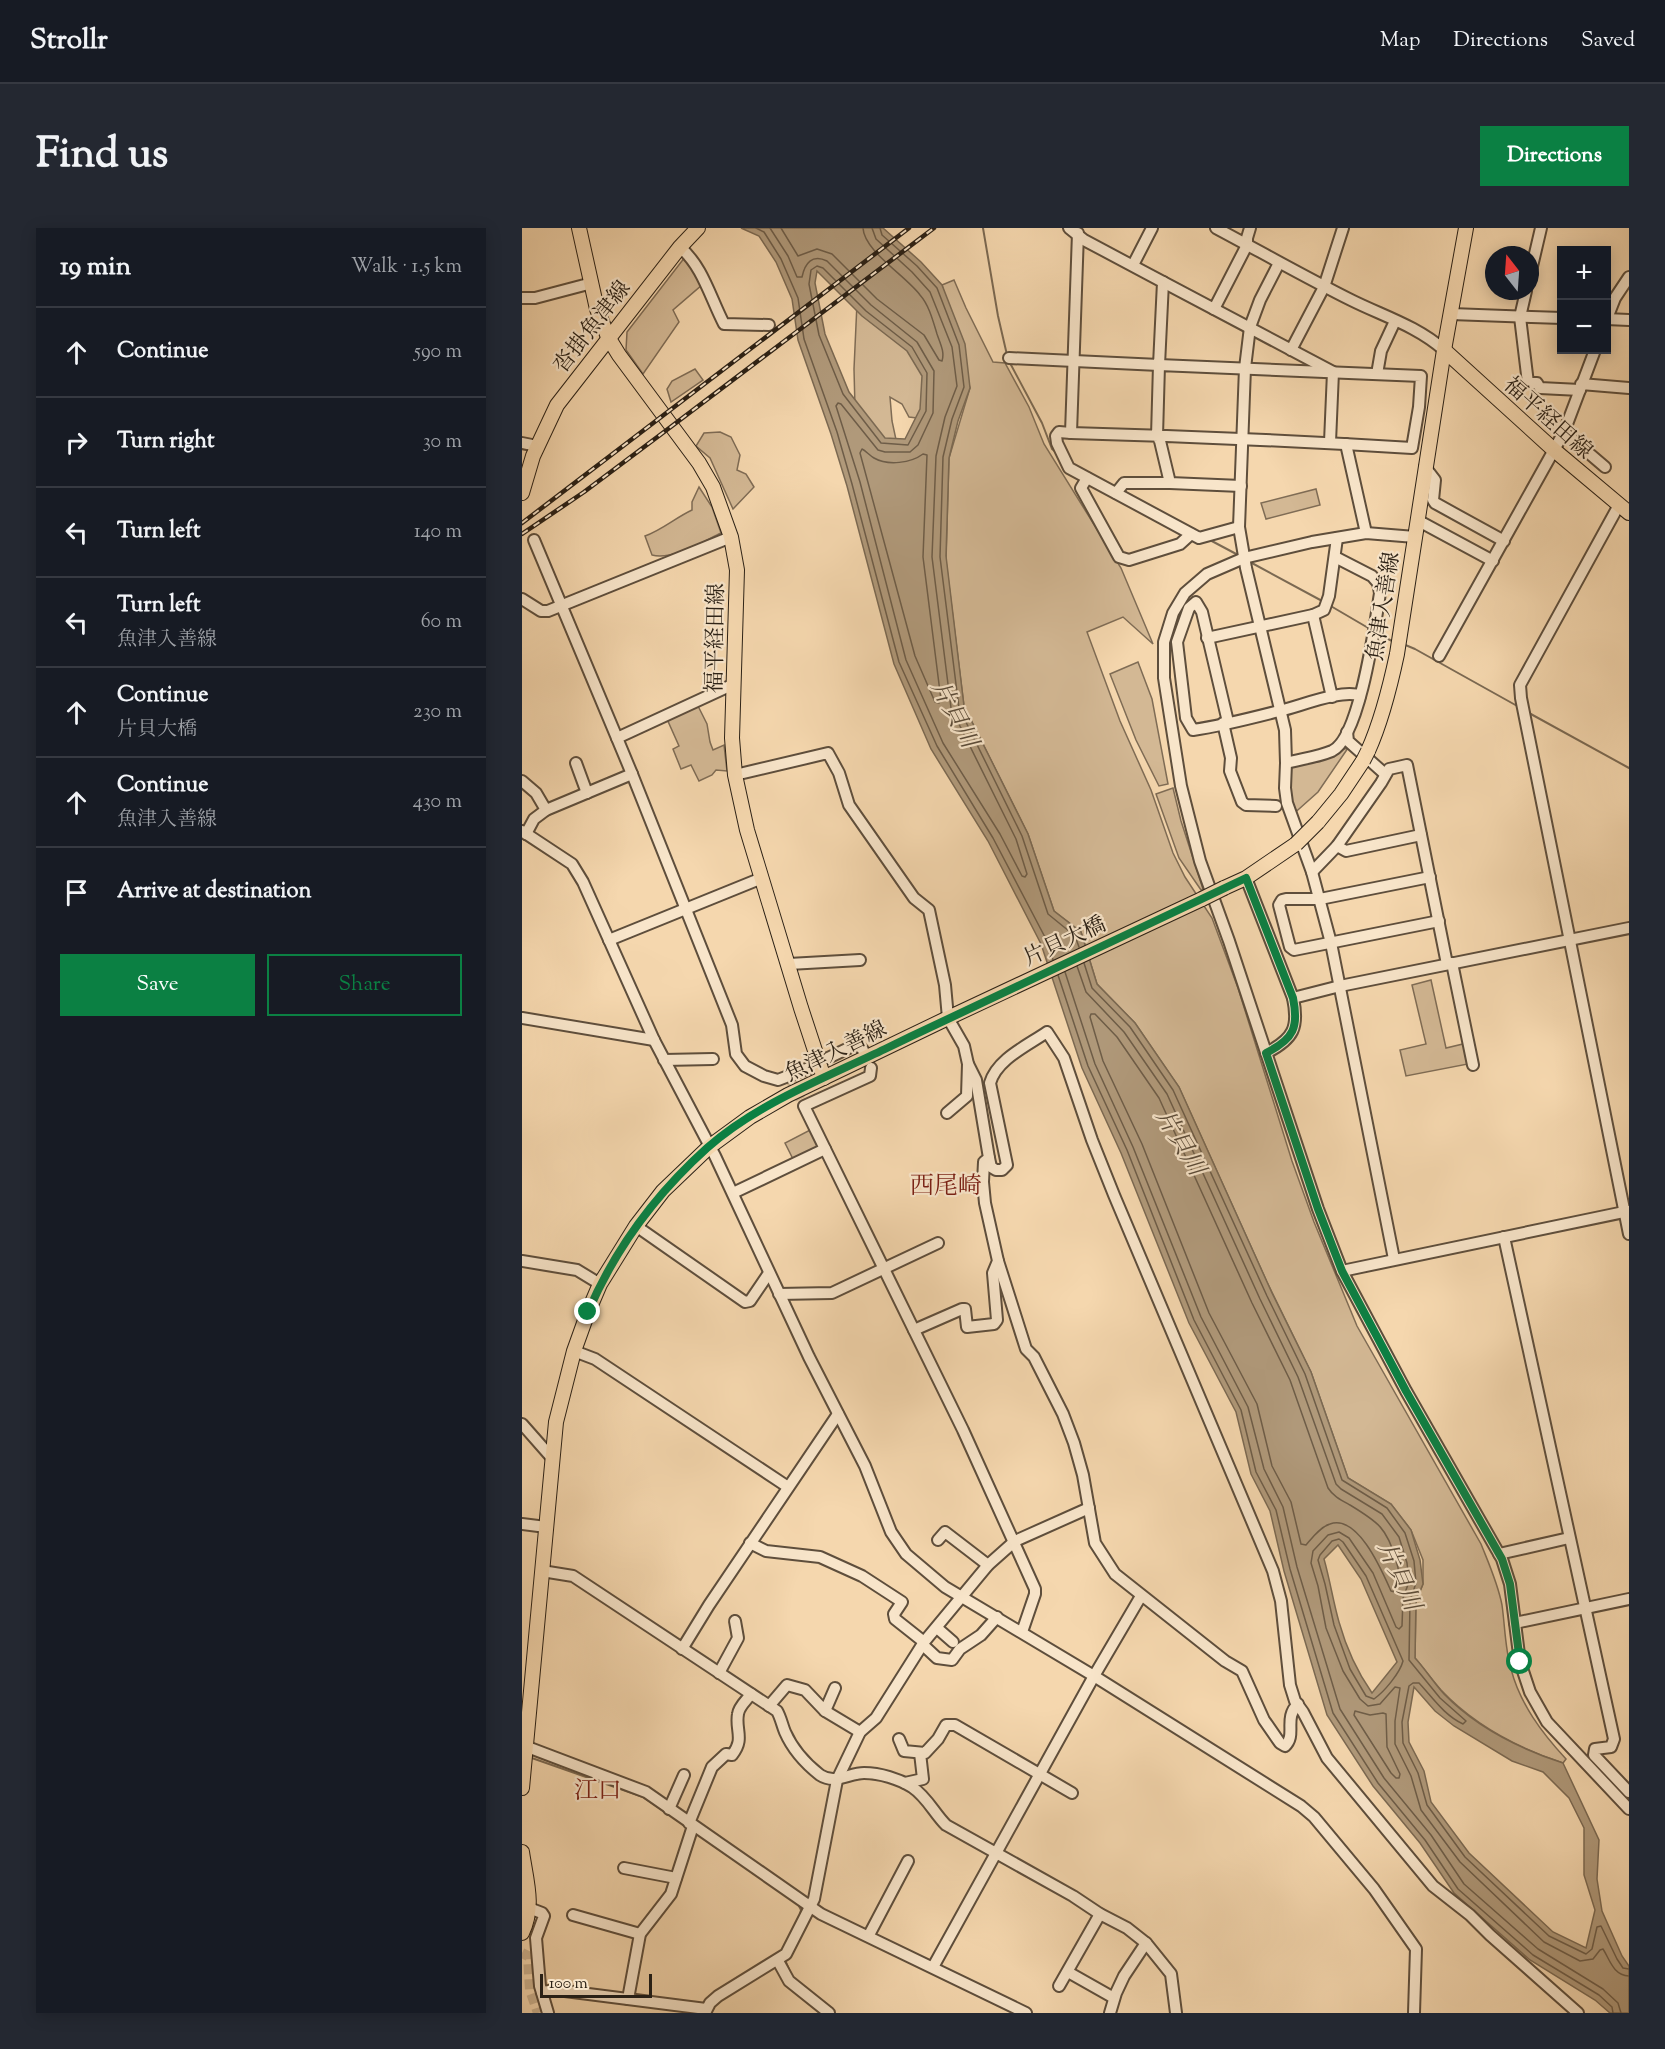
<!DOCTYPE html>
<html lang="en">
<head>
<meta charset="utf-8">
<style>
  body { margin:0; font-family:"Sorts Mill Goudy","Noto Serif JP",serif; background:#242831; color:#f1f3f6 }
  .controls { position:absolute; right:18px; top:18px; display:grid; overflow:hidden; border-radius:0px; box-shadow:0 3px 15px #0003 }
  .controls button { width:54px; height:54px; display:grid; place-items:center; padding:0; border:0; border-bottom:2px solid #363941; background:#171b24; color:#f1f3f6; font:30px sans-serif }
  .compass { position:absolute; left:963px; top:18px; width:54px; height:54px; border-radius:50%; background:#171b24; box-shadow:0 3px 15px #0003; rotate:343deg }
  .scale { position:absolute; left:18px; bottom:15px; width:112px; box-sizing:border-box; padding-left:6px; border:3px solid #2b2116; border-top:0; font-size:16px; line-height:21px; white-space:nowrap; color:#2b2116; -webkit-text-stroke:4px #f8e5ca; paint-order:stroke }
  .stop { position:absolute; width:18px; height:18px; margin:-14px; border:4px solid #0b8043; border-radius:50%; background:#fff }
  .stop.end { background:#0b8043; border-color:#fff; box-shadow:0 2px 6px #0008 }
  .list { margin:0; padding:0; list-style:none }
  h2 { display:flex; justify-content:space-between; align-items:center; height:78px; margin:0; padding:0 24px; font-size:26px }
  h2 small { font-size:20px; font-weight:400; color:#9ea1a6 }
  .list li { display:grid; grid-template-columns:39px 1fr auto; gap:18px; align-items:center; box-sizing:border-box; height:90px; padding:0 24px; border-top:2px solid #363941 }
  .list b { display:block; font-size:22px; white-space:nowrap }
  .list p { margin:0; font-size:20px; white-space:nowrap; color:#9ea1a6 }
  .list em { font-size:20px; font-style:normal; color:#9ea1a6 }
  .actions { display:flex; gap:12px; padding:18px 24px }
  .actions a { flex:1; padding:14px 0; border:2px solid #0b8043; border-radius:0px; text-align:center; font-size:21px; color:#0b8043 }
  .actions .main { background:#0b8043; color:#fff }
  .icon { flex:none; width:33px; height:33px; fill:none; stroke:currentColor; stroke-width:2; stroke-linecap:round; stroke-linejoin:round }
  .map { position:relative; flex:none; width:1107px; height:1785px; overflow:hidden; border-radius:0px }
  header { display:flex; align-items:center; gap:36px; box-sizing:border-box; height:84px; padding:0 30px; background:#171b24; border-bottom:2px solid #363941 }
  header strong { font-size:28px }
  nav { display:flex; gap:33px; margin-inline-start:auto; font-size:21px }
  .intro { display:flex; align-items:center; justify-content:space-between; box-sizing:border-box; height:144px; padding:0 36px }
  h1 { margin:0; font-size:42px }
  .button { padding:15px 27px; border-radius:0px; background:#0b8043; color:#fff; font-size:21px; font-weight:700 }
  main { display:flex; gap:36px; padding:0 36px }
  aside { flex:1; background:#171b24; border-radius:0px; box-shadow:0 3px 15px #0003 }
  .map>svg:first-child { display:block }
  .green { fill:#d3b894; stroke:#7f6c55; stroke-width:1.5 }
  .water { fill:#b0997a; stroke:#7b6952; stroke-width:1.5; fill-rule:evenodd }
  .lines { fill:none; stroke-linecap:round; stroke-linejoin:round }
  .shore { stroke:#6e5d48; stroke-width:1.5 }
  .stream { stroke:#7b6952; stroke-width:2 }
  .minor-tunnel { stroke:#cdb390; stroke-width:10; stroke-dasharray:10 5; stroke-linecap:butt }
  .minor-casing { stroke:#5e4e3c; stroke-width:14 }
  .major-casing { stroke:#2b2116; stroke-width:16 }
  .minor { stroke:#f8e5ca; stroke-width:10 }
  .major { stroke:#f5d7ae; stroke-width:14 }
  .rail-casing { stroke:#2b2116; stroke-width:4.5 }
  .rail { stroke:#f8e5ca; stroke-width:2; stroke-dasharray:7; stroke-linecap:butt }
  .major-bridge-casing { stroke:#2b2116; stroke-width:16; stroke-linecap:butt }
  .major-bridge { stroke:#f5d7ae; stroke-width:14 }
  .route { stroke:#0b8043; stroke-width:8 }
  .labels { text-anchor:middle; stroke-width:4.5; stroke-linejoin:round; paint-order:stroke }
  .street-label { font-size:22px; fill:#2b2116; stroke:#f8e5ca }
  .water-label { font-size:24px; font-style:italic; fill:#5a4b39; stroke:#f8e5ca }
  .neighbourhood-label { font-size:24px; fill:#7a1f14; stroke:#f8e5ca }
</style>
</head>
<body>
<header>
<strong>Strollr</strong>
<nav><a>Map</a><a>Directions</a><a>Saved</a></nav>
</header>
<div class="intro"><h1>Find us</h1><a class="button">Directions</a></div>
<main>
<aside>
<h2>19 min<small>Walk · 1.5 km</small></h2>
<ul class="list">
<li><svg class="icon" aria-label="ahead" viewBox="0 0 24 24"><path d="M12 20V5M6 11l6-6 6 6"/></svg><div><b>Continue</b></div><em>590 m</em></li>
<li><svg class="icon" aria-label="right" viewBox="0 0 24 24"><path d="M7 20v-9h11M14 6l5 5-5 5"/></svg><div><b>Turn right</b></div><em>30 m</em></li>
<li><svg class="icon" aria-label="left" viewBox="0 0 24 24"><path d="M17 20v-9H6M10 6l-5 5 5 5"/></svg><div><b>Turn left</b></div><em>140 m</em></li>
<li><svg class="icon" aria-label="left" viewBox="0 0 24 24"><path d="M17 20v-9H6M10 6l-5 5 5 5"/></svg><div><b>Turn left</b><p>魚津入善線</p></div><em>60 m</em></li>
<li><svg class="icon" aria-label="ahead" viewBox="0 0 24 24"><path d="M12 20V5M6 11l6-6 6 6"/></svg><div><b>Continue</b><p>片貝大橋</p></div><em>230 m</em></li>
<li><svg class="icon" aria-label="ahead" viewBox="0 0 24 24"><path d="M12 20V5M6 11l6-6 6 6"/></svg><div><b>Continue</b><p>魚津入善線</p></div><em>430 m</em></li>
<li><svg class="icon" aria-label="arrive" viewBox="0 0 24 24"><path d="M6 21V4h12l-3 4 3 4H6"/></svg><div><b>Arrive at destination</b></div></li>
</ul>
<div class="actions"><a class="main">Save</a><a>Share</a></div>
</aside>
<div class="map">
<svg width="1107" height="1785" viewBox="0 0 1107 1785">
  <rect width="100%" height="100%" fill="#f5d7ae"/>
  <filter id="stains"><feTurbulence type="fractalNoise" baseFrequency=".00333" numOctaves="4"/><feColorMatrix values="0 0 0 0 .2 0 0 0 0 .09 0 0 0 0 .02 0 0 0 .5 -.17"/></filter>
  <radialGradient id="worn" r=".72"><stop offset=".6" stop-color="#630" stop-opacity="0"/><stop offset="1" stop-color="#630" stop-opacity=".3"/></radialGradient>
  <g class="green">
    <polygon points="163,29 181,56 151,82 157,94 121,146 104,122 105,104"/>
    <path d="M432,52L444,80L471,134L483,135L507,179L522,216L599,340L631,416L601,389L565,404L598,493L629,562L651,625L663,649L690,690L716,760L770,933L792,994L835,1098L959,1316C967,1336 976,1356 980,1377C983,1398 983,1421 989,1441C998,1476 1020,1505 1044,1531L1041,1535C996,1520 952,1497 919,1462C910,1452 902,1440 893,1430L894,1373L901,1356V1332L889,1302L869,1276L826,1250L789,1144L745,1054L657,859L613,795L575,756L559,704L532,683L506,606L442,478L424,333L427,230L448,160L420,57Z"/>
    <polygon points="335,75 415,144 403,191 387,189 380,176 368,169 370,193 376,221 364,231 333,180 332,141"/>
    <polygon points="173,141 181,152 149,174 145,161 150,153"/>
    <polygon points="198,204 209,209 218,227 215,242 224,246 232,259 211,281 188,230 174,218 182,205"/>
    <path d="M177,259L190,279L199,305C182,313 149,333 130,327L123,308C140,302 153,290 170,282V274Z"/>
    <polygon points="794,261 798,277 744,291 739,275"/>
    <polygon points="616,434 630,471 646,556 637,558 614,512 588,446"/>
    <polygon points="175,476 185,496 188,514 191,522 202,517 205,543 194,542 190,547 177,553 169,537 159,541 151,521 157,518 145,491"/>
    <polygon points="826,520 796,564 768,589 764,535"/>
    <polygon points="651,560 659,593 681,661 679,662 657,630 634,566"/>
    <polygon points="909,752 924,820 941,816 946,836 884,848 878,822 904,816 890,757"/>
    <polygon points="290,901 298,917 293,923 272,933 263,915"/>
  </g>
  <path class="water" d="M219,0H361L399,34L420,57L443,116L448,160L436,193L427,230L424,328L442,478L506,606L532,683L559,704L575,756L613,795L657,859L750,1065L789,1144L826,1250L869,1276L889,1302L898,1332L901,1356L894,1373L893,1430C903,1441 912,1455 922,1466C954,1499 998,1521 1041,1535L1077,1612L1075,1651L1080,1683L1100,1728L1107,1738V1785H1088L1073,1772L1008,1732L932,1665L898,1615L851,1558L805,1487L762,1343L748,1283L729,1246L714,1184L667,1095L599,925L560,840L519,716L466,613L409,521L372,436L325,258L309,206L276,112L270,71L254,34L237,8ZM295,43L340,88L385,123L400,148L398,181L383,211L363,210L327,164L303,106L293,55ZM816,1317L839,1351L875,1434L850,1465C836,1445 824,1419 817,1394C811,1373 808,1352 802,1331ZM892,1459L913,1483L932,1498L990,1533L1021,1544L1047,1570L1062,1600V1647L1073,1682L1064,1720L1031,1704L947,1625L909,1574L902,1543L887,1514L886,1494Z"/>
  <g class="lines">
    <g class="shore">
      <polyline points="234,0 242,4 259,31 276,70 282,111 315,204 330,256 377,434 415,518 471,610 525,713 531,732"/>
      <path d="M248,0L266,28L275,49H280C283,35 290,26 305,33L349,77L395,114L412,143L411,185L396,217L388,224H363L356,222L319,176L316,175L314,178L338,254L384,432L421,515L478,606L500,648L503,649L505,646L494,611L429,480L410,329L414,228L423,189L435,158L430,119L408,64L390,44L354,11L350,0"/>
      <path d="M259,0L276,28L295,21L310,26L355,71L402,107L417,132L420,133C423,124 418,115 415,106C411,93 407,77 398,67C384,48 342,23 341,0"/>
      <polyline points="358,0 360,7 395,38 415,60 437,117 442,159 430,191 421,229 418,329 437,480 500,608 526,686 553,708 557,719"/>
      <polygon points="295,38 301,40 344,83 390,119 405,145 404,183 386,217 359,215 321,166 297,107 287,56 289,42"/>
      <path d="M340,221C344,223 347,227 352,230C366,238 389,235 401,226L405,227L401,329L419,472L417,475L413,474L393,428L338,225Z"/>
      <path d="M562,735L570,760L608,799L651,862L745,1068L783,1146L820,1252L865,1280L883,1305L892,1333L894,1355L888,1373L887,1432L918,1470L944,1493L941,1496C922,1487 911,1470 897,1455H891L887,1458L880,1494L881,1515L896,1545L905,1577L943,1629L1027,1708L1064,1726L1070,1721L1075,1699L1079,1698L1095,1731L1101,1740L1107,1741"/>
      <path d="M555,738L564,764L602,804L645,866L738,1071L776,1149L814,1256L819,1261L860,1286L877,1309L885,1335L887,1354L881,1370L880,1398L877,1401L874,1399L851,1345L827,1310L817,1304L806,1307L791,1323L789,1335L796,1358L804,1400L821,1443L838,1471L846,1478L858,1476L873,1459L878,1460L873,1493V1516L889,1548L899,1582L938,1634L1022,1714L1058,1733L1071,1731L1078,1722L1081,1721C1088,1732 1091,1747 1107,1748"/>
      <polyline points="543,744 573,836 611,919 679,1089 726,1179 742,1241 761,1279 775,1339 818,1481 862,1550 909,1607 942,1656 1016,1721 1081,1761 1096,1775 1099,1785"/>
      <polyline points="536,747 566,838 605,922 672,1092 719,1182 734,1244 754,1282 768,1341 811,1485 856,1555 903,1612 936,1661 1011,1727 1077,1767 1090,1779 1091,1785"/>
      <path d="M569,786H573L595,809L637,870L730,1075L768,1152L806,1260C811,1268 819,1272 828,1277C856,1294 865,1300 874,1332C878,1344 878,1354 873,1364L869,1363C860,1343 836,1286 808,1296C798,1299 790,1310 784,1317L779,1316L769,1274L750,1238L735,1176L687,1085L620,916L581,833L568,789Z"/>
      <path d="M817,1311L821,1314L844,1348L881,1433C878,1445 862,1464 852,1471L844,1468L828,1441L812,1397L803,1356L796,1332L798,1327L810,1313Z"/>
      <polygon points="833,1483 848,1487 861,1485 864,1486 865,1519 878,1546 877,1550 874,1550 869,1545 832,1487"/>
    </g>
    <g class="stream">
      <polyline points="461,0 476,88 485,127"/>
      <polyline points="488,135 520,195 530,221 535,225"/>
      <polyline points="686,311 718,328"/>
      <polyline points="728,334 802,374"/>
      <polyline points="807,377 848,401"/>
      <polyline points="856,406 872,414"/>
      <polyline points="881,416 893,421 997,479"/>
      <polyline points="1007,485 1107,540"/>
      <polyline points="7,1529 121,1569 165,1599"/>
      <polyline points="172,1604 212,1632"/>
      <polyline points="276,1676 279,1682 278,1687"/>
      <polyline points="263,1732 269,1746"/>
    </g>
    <g class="minor-tunnel">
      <polyline points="267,849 282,878"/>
      <polyline points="0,1725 6,1728 8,1762 16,1785"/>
    </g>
    <g class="minor-casing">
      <g id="minor">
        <path d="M694,0C739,24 783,49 829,72C861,88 895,98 922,122"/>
        <path d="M158,19C181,39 188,69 202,96L247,97"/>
        <polyline points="757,35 738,72 728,99 723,140 717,299 724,340 763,502 764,535 763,560 765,575 790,644 809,715 872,1031"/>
        <polyline points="611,37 630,0"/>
        <polyline points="1008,47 1019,0"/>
        <polyline points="641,54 811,144 808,214"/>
        <polyline points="1004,63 998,89 1006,155 1015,155 1018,160 1058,162"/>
        <polyline points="0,70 13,70 70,55"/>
        <polyline points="692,81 725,17 725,10 728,0"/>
        <polyline points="929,86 1040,90"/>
        <polyline points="1084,91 1107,92"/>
        <polyline points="1084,93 1093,70 1107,49"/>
        <polyline points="769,122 802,59 821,0"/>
        <polyline points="487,130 637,137 641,54 562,12 547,0"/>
        <polyline points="855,146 859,123 873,93"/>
        <polyline points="1059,156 1107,160"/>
        <polyline points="1042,204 1083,239"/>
        <polyline points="549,205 556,5"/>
        <polyline points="0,215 15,218"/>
        <polyline points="824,216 844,305"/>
        <polyline points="903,239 913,252 911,272 913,275 982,313"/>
        <polyline points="565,250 559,260 597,329 607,332 658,316 669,306"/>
        <polyline points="594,265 602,255 648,255"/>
        <polyline points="1097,277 998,457 999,470 1107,1006"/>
        <polyline points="895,292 971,333"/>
        <path d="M717,299L677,310L547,240L535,215L534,208L537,204L549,205C663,208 777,213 890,220L897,179L899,148L637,137L635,208L638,213L648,255L719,258"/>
        <polyline points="893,309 844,305 790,314 722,330 685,346 663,365 651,385 642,414 642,450 659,558 678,633 707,713 796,981 820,1043 884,1163 980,1331 988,1356 998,1434 1008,1464 1025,1494 1107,1581"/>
        <polyline points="12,312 95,510"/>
        <polyline points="0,371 19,383 26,383 209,309"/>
        <polyline points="791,387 810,469"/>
        <polyline points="685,410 791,387 802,382 807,368 815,310"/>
        <polyline points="917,428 1042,204 1073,122"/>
        <path d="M706,494L680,384L674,374L667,380L655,414L664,490L671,502C698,498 730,490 757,483C776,479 822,460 838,468"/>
        <polyline points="701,495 709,530 708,543 720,574 724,577 754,578"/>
        <polyline points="825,504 826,513 863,546"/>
        <polyline points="54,535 65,565"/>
        <path d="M764,535C778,531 796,529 810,523C838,510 853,396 858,365L856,355L850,348L813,329"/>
        <polyline points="110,546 95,510 212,456"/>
        <polyline points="213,547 306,525 317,545 327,577 392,670 407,682 423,757 426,790 442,818 446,836 454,852 467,930 462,934 461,954 463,975 476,1033 471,1045 475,1092 472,1096 445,1099 443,1081 440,1081 392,1102"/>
        <polyline points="0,553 14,565 24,582"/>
        <polyline points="0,603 50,636 61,654 132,812 193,928 287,1129 343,1238 369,1304 384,1326 423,1359 572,1448 779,1578 792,1589 852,1661 894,1721 892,1785"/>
        <polyline points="4,606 12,591 24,582 110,546 210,797 214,826 223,838 242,848 256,852 287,840"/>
        <polyline points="815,618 824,623 899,607"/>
        <polyline points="790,644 815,618 859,555 867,541 885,537 925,736"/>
        <polyline points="908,649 798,671 764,671 760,672 757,677 768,719 772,722 917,693"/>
        <path d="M724,650L771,770C777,799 772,811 744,825"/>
        <polyline points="87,712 240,650"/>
        <polyline points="930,735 951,837"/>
        <polyline points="267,736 338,732"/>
        <polyline points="771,770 818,758 1107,700"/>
        <polyline points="0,790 132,812"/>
        <polyline points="306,830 333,817 338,819 341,822"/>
        <polyline points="142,832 191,831"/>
        <polyline points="349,840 348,848 282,878 441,1202 513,1361 513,1366 500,1404"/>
        <polyline points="425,885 445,868 446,836"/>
        <path d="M467,930L469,939L474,942H480L485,937L468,855C475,831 505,818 525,804L542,830L570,912L592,967L751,1343L759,1373L768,1457L773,1473L781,1484L805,1530L911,1658L948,1687L968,1707L1056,1785"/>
        <polyline points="211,965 303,921"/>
        <polyline points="114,998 223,1074 228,1073 247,1045"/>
        <polyline points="982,1009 1092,1511 1089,1519 1073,1521 1072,1527 1107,1564"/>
        <polyline points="0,1033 55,1042 78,1056"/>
        <path d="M476,1033L504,1121L512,1129L541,1186L552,1215L561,1247L573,1315L593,1346L703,1433L720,1443L742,1492L758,1515L763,1518C775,1507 761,1490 776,1476"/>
        <polyline points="820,1043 1107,983"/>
        <polyline points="257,1066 310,1065 416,1015"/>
        <polyline points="52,1123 73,1131 266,1259"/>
        <polyline points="0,1196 30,1230"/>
        <polyline points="0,1296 24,1299"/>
        <polyline points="416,1312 423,1304 466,1337"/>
        <polyline points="228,1315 244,1323 298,1329 340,1348 380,1374 372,1386 373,1391 402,1414"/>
        <polyline points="977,1326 1047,1310"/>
        <path d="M20,1343L51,1348L255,1483C259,1490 260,1497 263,1504C270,1520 284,1536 298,1547C313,1557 327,1545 342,1545C358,1545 377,1551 390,1559C405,1569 412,1585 424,1597L551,1668L578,1686L605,1700L624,1715L602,1748L594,1765L588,1785"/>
        <polyline points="993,1395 1107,1371"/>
        <polyline points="415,1400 431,1414"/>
        <polyline points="401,1417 415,1430 430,1432 438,1421 459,1407 475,1389"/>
        <polyline points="160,1421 187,1377 316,1186"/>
        <polyline points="197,1445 216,1410 213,1393"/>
        <polyline points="247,1478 265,1457 283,1462 303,1483 313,1460"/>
        <polyline points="303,1483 338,1504"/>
        <polyline points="377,1511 382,1523 403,1525 416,1511 424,1497 433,1497 550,1565"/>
        <polyline points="0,1517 124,1564 299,1686 504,1785"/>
        <polyline points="383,1555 401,1551 398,1525"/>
        <polyline points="147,1581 162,1547"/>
        <path d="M167,1595L190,1539L204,1526L210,1527C223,1511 213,1502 216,1486C217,1478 225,1472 229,1466"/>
        <polyline points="102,1640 154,1650"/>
        <polyline points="7,1680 20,1685 22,1688 14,1710 18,1758 26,1785"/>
        <polyline points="51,1687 118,1706"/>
        <polyline points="347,1707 386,1633"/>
        <polyline points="624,1715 649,1746 654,1785"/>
        <polyline points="256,1733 267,1753 307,1785"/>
        <polyline points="411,1739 572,1448 619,1368"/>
        <polyline points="546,1744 592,1770"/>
        <polyline points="537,1758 578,1686"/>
        <polyline points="20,1764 35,1762 184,1781"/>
        <polyline points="106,1771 118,1706 149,1666 171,1598"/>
        <polyline points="183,1785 188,1775 196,1768 264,1726 292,1671 315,1552 338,1504 354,1490 402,1414 466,1337 493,1313 567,1280"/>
      </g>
    </g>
    <g class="major-casing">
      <g id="major">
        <polyline points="57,0 75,81 86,109 97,127 177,235 191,259 209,309 215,342 210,510 213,547 225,602 279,780 302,850"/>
        <polyline points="922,122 1032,222 1107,285"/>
        <polyline points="0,265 11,228 35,177 158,19 176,0"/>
        <path d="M846,523C860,492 868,459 875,426L922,122L944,0"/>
        <polyline points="796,594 819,566 841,533"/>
        <polyline points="702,660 724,650 774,616"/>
        <polyline points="0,1560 34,1194 52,1123 66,1084 78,1056 114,998 141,963 187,919 228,889 266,867 426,790 680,671"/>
        <path d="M0,1624C4,1652 13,1678 0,1705"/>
      </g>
    </g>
    <use href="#minor" class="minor"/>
    <use href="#major" class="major"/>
    <g class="rail-casing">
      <g id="rail">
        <polyline points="0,295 387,0"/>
        <polyline points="0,306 62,264 142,204 412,0"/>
      </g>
    </g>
    <use href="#rail" class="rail"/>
    <g class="major-bridge-casing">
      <g id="major-bridge">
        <polyline points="841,533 846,523"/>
        <polyline points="774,616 796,594"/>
        <polyline points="680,671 702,660"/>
      </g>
    </g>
    <use href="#major-bridge" class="major-bridge"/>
  </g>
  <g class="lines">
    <path class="route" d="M66,1084C93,1021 134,966 185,920C236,875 303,850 363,821C483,763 604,707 724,650L771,770C777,799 772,811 744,825L796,981L820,1043L884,1163L980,1331L988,1356L998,1434"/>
  </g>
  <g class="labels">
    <g class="street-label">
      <text transform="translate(69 98) rotate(-52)" y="8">沓掛魚津線</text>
      <text transform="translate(1027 189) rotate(42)" y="8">福平経田線</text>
      <text transform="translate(860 378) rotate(-81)" y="8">魚津入善線</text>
      <text transform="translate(192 410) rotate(-89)" y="8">福平経田線</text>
      <text transform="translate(542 712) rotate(-25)" y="8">片貝大橋</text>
      <text transform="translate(313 822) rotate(-26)" y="8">魚津入善線</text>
    </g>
    <g class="water-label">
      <text transform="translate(433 486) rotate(62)" y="8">片貝川</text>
      <text transform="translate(659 914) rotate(59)" y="8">片貝川</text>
      <text transform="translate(878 1348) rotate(66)" y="8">片貝川</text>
    </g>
    <g class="neighbourhood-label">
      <text x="424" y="965">西尾崎</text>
      <text x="76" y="1570">江口</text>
    </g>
  </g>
  <rect width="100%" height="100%" filter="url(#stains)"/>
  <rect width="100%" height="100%" fill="url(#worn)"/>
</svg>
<div class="controls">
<button>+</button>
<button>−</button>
</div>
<svg class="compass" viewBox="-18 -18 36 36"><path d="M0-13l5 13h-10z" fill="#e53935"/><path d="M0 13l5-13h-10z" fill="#9ea1a6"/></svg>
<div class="scale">100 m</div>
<div class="stop" style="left:998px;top:1434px"></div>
<div class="stop end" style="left:66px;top:1084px"></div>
</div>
</main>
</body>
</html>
